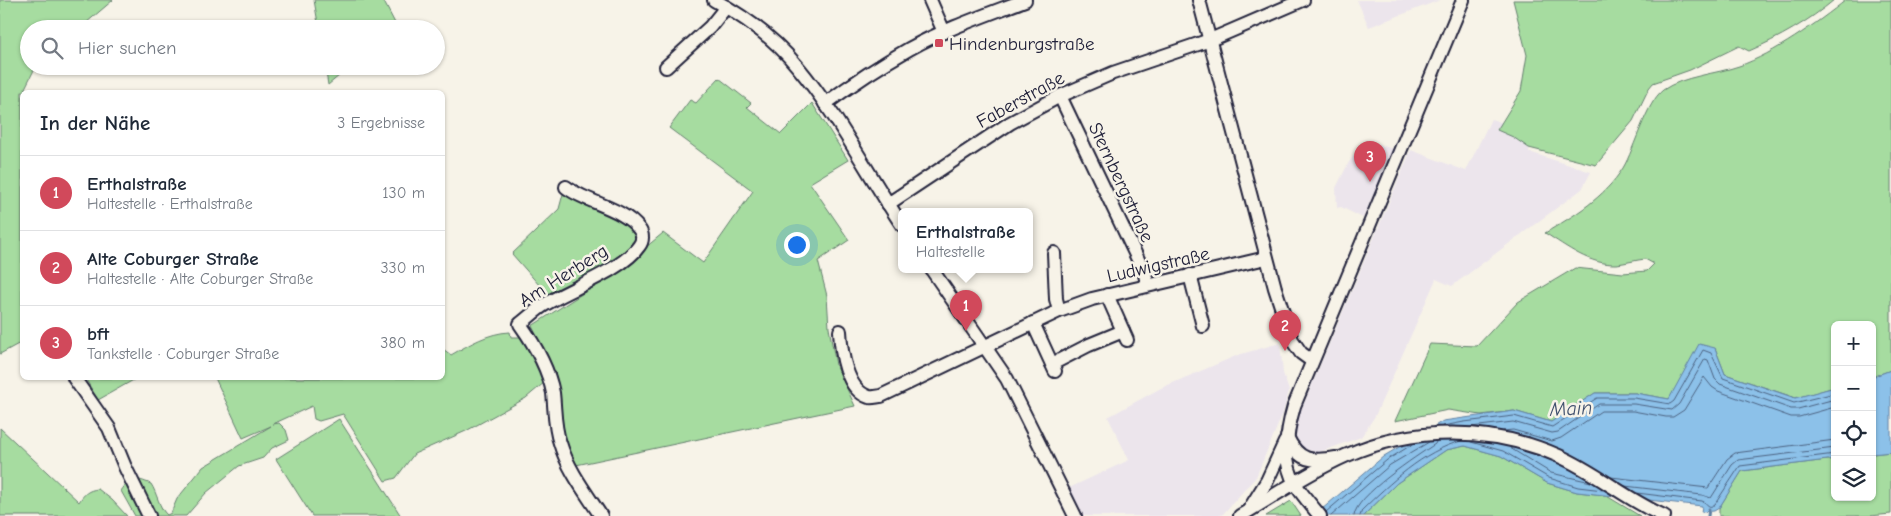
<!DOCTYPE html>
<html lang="de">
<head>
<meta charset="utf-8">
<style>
  body { margin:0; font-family:"Comic Neue",sans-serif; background:#f2f2f3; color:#1f2937 }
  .controls { position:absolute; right:15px; bottom:15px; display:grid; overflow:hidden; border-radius:8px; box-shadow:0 1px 4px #0004 }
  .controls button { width:45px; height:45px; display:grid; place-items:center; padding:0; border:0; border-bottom:1px solid #e0e1e3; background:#fff; color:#1f2937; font:25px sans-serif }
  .you { position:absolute; left:796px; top:244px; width:18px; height:18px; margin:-12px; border:4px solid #fff; border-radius:50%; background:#1a73e8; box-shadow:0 0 0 8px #1a73e833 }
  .badge { display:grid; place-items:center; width:32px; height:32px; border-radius:50%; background:#d1495b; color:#fff; font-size:16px; font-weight:700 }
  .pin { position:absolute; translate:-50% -41px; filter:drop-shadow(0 1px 2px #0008) }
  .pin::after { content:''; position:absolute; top:26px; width:18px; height:15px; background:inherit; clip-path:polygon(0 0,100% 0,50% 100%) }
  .popup { position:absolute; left:898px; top:208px; width:135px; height:65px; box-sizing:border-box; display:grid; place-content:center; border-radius:8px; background:#fff; filter:drop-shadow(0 1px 4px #0005); font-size:16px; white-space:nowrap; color:#747a83 }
  .popup b { font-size:19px; color:#1f2937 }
  .popup::after { content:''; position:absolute; left:50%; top:100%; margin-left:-10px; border:10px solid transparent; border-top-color:#fff }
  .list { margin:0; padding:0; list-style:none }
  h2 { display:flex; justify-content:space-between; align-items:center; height:65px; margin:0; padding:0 20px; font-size:21px }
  h2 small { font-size:16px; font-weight:400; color:#747a83 }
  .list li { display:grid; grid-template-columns:32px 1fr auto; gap:15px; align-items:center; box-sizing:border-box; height:75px; padding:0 20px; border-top:1px solid #e0e1e3 }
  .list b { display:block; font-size:19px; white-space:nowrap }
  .list p { margin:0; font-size:16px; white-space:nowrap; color:#747a83 }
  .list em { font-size:16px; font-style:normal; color:#747a83 }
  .icon { flex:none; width:28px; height:28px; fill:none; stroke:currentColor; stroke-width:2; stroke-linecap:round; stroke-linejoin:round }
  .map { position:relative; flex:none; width:1891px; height:516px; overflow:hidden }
  .search { position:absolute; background:#fff; box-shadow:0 1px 4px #0004; left:20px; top:20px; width:425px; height:55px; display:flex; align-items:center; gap:12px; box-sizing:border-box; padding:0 18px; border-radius:28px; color:#747a83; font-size:19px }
  .panel { position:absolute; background:#fff; box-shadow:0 1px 4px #0004; left:20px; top:90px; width:425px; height:290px; border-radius:8px }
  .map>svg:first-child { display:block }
  .built { fill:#ece5ec }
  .green { fill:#a6dca0; stroke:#647f6e }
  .water { fill:#8cc1e9; stroke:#6281a3 }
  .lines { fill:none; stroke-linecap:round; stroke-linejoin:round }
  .shore { stroke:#4c6281; stroke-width:1 }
  .stream { stroke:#6281a3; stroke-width:3 }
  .minor-casing { stroke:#22223b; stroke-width:16 }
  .minor { stroke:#f7f3e8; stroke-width:12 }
  .poi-dot { fill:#d1495b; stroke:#f7f3e8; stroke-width:2 }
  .labels { text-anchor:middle; stroke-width:5; stroke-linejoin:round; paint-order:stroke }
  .poi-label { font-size:19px; fill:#22223b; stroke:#f7f3e8; text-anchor:start }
  .street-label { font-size:19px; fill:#22223b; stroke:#f7f3e8 }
  .water-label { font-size:20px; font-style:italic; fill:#42526f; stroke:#f7f3e8 }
</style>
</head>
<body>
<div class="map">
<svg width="1891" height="516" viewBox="0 0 1891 516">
  <rect width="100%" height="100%" fill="#f7f3e8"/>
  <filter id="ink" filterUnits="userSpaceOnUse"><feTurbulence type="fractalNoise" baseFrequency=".02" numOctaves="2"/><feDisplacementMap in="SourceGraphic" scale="10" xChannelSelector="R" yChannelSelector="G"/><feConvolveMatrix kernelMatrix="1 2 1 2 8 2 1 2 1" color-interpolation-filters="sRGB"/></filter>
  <g filter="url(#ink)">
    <g class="built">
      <polygon points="1357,0 1440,0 1369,27"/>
      <polygon points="1491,119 1531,132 1529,152 1591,172 1582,189 1452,286 1436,279 1375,416 1361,437 1317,453 1302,448 1296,437 1297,420 1411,150 1466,171"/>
      <polygon points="1366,140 1393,149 1363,218 1341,207 1337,208 1336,188 1349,162"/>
      <polygon points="1280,343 1283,373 1289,391 1283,413 1256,477 1223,514 1219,516 1082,516 1069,488 1129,460 1108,417 1161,388 1238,355"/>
    </g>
    <g class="green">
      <polygon points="0,0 113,0 79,29 29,29 29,66 36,66 25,88 25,92 22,92 22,342 0,354"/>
      <polygon points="314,0 383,0 398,29 319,29"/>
      <path d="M1513,0H1834C1809,21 1779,38 1749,51L1739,46L1690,70L1653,83L1649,88L1633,121L1596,165L1529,148L1513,137L1497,130L1521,91L1527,55Z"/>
      <path d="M1846,0H1891V370L1872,377V325H1835V387L1796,398L1725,374L1715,348L1669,399L1635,393H1595L1551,422L1514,411L1481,415L1448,410L1395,421L1430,344L1477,346L1518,302L1575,268L1623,273L1647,271L1654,264L1645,259C1636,260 1626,263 1617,264C1590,265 1567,247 1545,233C1575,215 1604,198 1623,168C1635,148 1646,103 1663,90C1683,76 1716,74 1739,66C1774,54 1817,23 1846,0Z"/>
      <polygon points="325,66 351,66 328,85"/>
      <polygon points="719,78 751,103 747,107 781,134 812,103 848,160 810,183 849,240 818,261 827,296 829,328 836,365 855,406 576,465 563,437 548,360 532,326 616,272 663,233 703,263 753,191 669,128 690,100 696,103"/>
      <path d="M563,194L600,209L635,230L637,238C627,263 575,284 551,296L547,294L512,254L559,209Z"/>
      <path d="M510,332L511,337H524L532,348L545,382L526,398L466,431L414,454L396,478L385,481L343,414L319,421L314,419L312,406L273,424L279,423L286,430L289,440L272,448L263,458L239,466L206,493L186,516H135L121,491C131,476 136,478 151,484C157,493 159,508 167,515L171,513L177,499L203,467L271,426L243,438L215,378H442L443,349L451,355C470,344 488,333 510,332Z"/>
      <polygon points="85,378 137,378 98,400"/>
      <polygon points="339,419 401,516 312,516 276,459"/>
      <path d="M0,428L79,502C84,494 88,490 98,489L112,500L127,516H0Z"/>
      <polygon points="1465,446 1501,456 1547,483 1577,492 1605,495 1640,516 1363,516 1397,483 1446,450"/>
      <polygon points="1891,452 1891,514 1870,516 1719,516 1719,508 1742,471 1835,459 1835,497 1872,497 1872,454"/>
      <polygon points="1291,501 1301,516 1266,516"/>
    </g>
    <g class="water">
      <polygon points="1699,344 1715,348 1725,374 1795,398 1835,387 1835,459 1742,471 1719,508 1714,511 1701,512 1702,506 1577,492 1547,483 1501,456 1465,446 1446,450 1397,483 1363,516 1314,516 1384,456 1443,421 1514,411 1551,422 1595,393 1635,393 1669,399"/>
      <polygon points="1891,370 1891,452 1872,454 1872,377"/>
    </g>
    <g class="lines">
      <g class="shore">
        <polyline points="1443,426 1464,422 1514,416 1552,427 1597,398 1634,398 1670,404 1674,401 1703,350 1711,353 1723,378 1794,403 1835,393"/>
        <polyline points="1471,427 1513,422 1552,433 1558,432 1599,404 1634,404 1672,410 1679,404 1705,359 1708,360 1715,379 1720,384 1791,409 1798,409 1835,399"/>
        <polyline points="1503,431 1513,430 1552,441 1561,438 1601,411 1633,411 1666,417 1673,417 1684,410 1704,377 1712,387 1718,391 1791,417 1799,417 1835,407"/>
        <polyline points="1471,442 1503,451 1549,478 1578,487 1603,490"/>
        <polyline points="1510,448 1551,473 1591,482"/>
        <polyline points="1611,477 1708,488 1727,459 1735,453 1835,440"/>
        <polyline points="1625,486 1702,495 1711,498 1732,465 1738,460 1835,448"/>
        <path d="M1637,493L1702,501C1708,503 1708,510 1715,504L1740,466L1835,454"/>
        <polyline points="1326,512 1387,460 1413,444"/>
        <polyline points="1331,516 1390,465 1429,442"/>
        <path d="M1354,516C1355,496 1417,456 1435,444L1436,442"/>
        <path d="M1360,516L1362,510C1389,484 1423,451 1461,441"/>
      </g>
      <polyline class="stream" points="1708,516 1709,509"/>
      <g class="minor-casing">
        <g id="minor">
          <path d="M714,0C745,17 775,39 797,66C838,115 867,173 902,225"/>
          <polyline points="930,0 944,32"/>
          <polyline points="1199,0 1275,288 1292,340 1301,353 1312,361"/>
          <polyline points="666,67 710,27 726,7"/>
          <polyline points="1060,96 1144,272 1148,285"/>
          <path d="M825,104C852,84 879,66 909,49C945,29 986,15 1025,0"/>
          <path d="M566,187C585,202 624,208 639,229C643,234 643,241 639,246C623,270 569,289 544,305C536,310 528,318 520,324C535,345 548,367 553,393C555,410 554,427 560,443C568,470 586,493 601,516"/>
          <polyline points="888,204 1010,123 1060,96 1113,73 1210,40 1303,0"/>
          <polyline points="1054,253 1056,299 1059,311"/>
          <polyline points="932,270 1007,379 1075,516"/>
          <polyline points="1190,275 1203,326"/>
          <polyline points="1107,295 1127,340"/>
          <polyline points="1033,323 1055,371"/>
          <path d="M840,331C841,351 846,390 869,397C872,398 878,396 881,396L1059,311L1092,299L1266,258"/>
          <polyline points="1052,364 1089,345 1123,331"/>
          <polyline points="74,378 109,428 125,467 149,516"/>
          <path d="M1287,437C1299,462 1312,462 1336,458"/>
          <polyline points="1249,510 1267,481 1285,442"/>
          <path d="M1240,516C1274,496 1309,472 1345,456C1412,426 1492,426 1559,456C1596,472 1627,500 1664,516"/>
          <path d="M1320,516C1312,506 1303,496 1296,485C1281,462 1287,430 1294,406L1463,0"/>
        </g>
      </g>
      <use href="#minor" class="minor"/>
    </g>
  </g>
  <rect class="poi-dot" x="934" y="38" width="10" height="10" rx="2.5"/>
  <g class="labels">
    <g class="poi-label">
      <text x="949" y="50">Hindenburgstraße</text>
    </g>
    <g class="street-label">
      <text transform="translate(1020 99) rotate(-29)" y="7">Faberstraße</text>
      <text transform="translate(1122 182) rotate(65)" y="7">Sternbergstraße</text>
      <text transform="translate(1158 264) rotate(-13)" y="7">Ludwigstraße</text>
      <text transform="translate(563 275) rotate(-32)" y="7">Am Herberg</text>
    </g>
    <g class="water-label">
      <text transform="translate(1571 408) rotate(-3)" y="7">Main</text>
    </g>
  </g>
</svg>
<div class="controls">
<button>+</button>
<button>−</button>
<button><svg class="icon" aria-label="locate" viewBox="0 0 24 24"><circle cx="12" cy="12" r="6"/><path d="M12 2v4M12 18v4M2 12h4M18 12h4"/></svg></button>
<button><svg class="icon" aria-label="layers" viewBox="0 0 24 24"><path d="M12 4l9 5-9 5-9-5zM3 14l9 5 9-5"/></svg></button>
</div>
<div class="you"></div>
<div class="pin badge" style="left:966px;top:331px">1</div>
<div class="popup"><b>Erthalstraße</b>Haltestelle</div>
<div class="pin badge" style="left:1285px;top:351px">2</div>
<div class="pin badge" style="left:1370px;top:182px">3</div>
<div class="search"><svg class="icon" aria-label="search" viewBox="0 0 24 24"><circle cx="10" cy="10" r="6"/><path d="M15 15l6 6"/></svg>Hier suchen</div>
<section class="panel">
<h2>In der Nähe<small>3 Ergebnisse</small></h2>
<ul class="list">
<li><span class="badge">1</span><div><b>Erthalstraße</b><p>Haltestelle · Erthalstraße</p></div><em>130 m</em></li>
<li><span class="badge">2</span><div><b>Alte Coburger Straße</b><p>Haltestelle · Alte Coburger Straße</p></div><em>330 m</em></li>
<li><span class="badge">3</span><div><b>bft</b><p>Tankstelle · Coburger Straße</p></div><em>380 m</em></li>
</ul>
</section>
</div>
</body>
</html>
